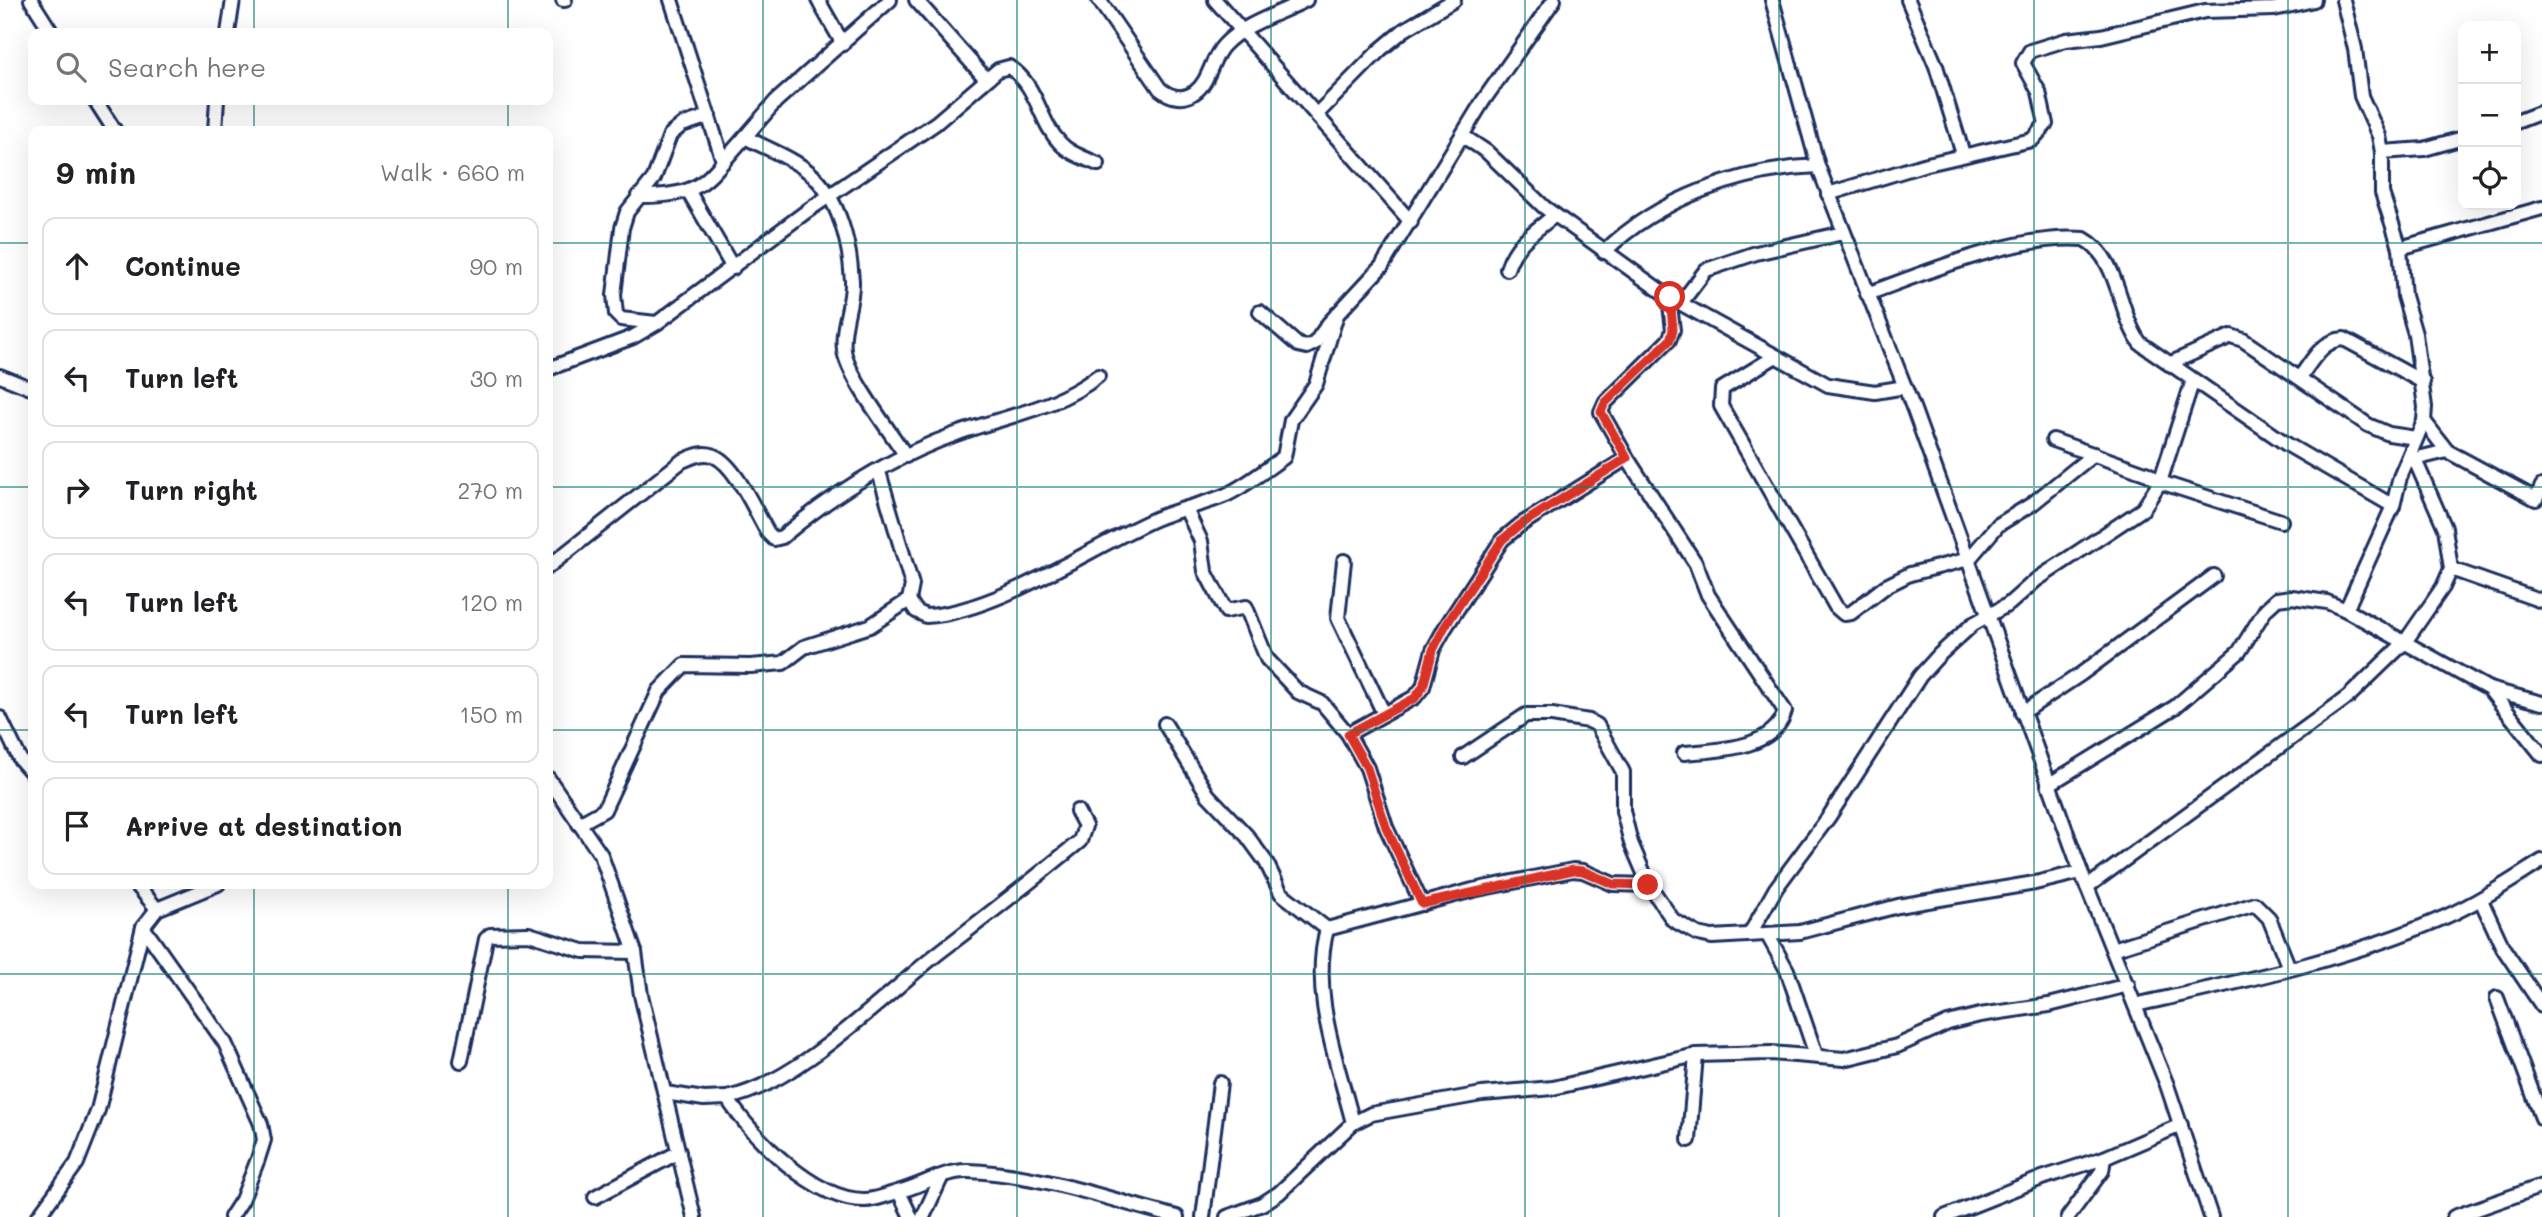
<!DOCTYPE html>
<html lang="en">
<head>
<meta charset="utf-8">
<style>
  body { margin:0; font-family:Mali,sans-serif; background:#f6f6f6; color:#202124 }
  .controls { position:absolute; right:21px; top:21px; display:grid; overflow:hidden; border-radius:14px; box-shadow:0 7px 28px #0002 }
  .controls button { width:63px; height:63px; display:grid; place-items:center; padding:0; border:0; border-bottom:2px solid #e0e0e0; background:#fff; color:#202124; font:35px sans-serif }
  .stop { position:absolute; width:21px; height:21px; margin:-16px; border:5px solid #d93025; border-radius:50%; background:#fff }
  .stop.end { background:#d93025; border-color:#fff; box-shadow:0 2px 7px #0008 }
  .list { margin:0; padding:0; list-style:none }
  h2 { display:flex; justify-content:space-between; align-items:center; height:91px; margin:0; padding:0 28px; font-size:30px }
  h2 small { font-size:23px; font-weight:400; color:#757577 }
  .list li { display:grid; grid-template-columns:46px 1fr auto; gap:21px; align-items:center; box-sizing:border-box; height:98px; margin:0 14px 14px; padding:0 14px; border:2px solid #e0e0e0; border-radius:14px }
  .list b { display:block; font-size:26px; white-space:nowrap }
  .list em { font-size:23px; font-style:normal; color:#757577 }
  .icon { flex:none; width:38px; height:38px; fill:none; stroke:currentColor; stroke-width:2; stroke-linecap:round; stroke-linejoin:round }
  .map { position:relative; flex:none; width:2542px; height:1217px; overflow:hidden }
  .search { position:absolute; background:#fff; box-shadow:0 7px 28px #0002; left:28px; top:28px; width:525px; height:77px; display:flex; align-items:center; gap:18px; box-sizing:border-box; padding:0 24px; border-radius:14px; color:#757577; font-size:26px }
  .panel { position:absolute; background:#fff; box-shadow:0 7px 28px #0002; left:28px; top:126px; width:525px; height:763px; border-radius:14px }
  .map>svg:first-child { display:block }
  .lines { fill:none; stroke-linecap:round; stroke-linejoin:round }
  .minor-casing { stroke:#1b2f5e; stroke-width:18 }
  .minor { stroke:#fff; stroke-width:12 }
  .route { stroke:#d93025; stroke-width:9 }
  .grid { fill:none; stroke:#0f766e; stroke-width:2; stroke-opacity:0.55 }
</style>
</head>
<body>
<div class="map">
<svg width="2542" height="1217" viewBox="0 0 2542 1217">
  <rect width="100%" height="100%" fill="#fff"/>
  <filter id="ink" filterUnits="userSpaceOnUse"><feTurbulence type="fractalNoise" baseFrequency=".0143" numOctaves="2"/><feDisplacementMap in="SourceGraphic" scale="14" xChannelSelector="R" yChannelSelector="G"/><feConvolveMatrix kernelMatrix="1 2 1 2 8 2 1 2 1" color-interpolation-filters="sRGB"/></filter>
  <g filter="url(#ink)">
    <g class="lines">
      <g class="minor-casing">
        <g id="minor">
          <polyline points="31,0 52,33"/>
          <polyline points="563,0 565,0"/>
          <polyline points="671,0 723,161"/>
          <polyline points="818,0 843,44"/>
          <path d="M890,0L776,101L745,137C765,148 793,158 810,173C839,197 850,244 852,281C853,304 841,326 844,350C847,376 890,431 906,456"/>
          <polyline points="916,0 986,79"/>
          <path d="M1099,0L1160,89C1170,97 1183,101 1195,92C1210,81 1211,58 1224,45C1243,24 1281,13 1306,0"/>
          <polyline points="1215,0 1411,222"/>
          <polyline points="1772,0 1818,166 1914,410 2081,872 2167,1085 2211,1217"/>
          <polyline points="1908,0 1936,66 1963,154"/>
          <polyline points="2343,0 2355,49 2361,96 2379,136 2382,152 2382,193 2400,248 2404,296 2415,334 2425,407 2424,421 2400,477 2393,506 2346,610 2489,689 2542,755"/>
          <polyline points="228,33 233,0"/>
          <polyline points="95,100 115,131"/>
          <polyline points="1317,114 1380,50 1404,30 1454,0"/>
          <polyline points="2516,122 2542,112"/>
          <polyline points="215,131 217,100"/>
          <polyline points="1463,136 1487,152 1544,207 1669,297 1828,385 1875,392 1905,387"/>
          <polyline points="2382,152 2424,149 2463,138"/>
          <polyline points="689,192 733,268"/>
          <polyline points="1828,194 1923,165 2032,140 2046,124 2039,92 2023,63 2030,51 2066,40 2101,36 2205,11 2274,9 2314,0"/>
          <path d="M638,196C703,197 704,182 745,137"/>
          <polyline points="2400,248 2542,208"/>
          <path d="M1604,252C1659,198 1742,169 1818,166"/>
          <path d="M1507,269C1516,242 1534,232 1555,215"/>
          <path d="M1867,294C1927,272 2020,233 2084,239C2119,258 2118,312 2140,343L2288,445L2393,506"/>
          <path d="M1669,297L1673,330L1669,340L1605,403L1601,412L1627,458L1696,564L1708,595L1785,711C1774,750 1717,750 1684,753"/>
          <polyline points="1681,303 1706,270 1756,253 1843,233"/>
          <polyline points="1260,312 1298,345 1307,347 1315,343 1329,323 1382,266 1483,101 1554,0"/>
          <polyline points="656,323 621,319 616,314 614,295 622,228 627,212 654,178 670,135 682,125 709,116"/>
          <polyline points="1776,356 1722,389 1721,406 1836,607 1844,614 1851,613 1886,586 1910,574 1969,559 1998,525 2032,504 2094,454"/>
          <polyline points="2169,364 2231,336 2243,340 2368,425 2389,434 2416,438"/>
          <path d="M548,369L633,337L657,323L807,211L936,123L998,70L1009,67C1038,85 1038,120 1060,143C1070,154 1085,158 1098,164"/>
          <polyline points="0,376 33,389"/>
          <path d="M2300,377C2312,361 2322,340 2344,339L2423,382"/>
          <polyline points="2424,421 2447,451 2536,499 2542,486"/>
          <polyline points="2053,440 2148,474 2160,482 2193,380"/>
          <polyline points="2410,460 2447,451"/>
          <polyline points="1186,509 1201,541 1205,571 1226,611 1246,607 1267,659 1298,692 1322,703 1348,734"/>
          <polyline points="1344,561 1338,618 1384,714"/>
          <path d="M548,567L682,461C692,457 703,451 714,456C736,465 756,513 768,533L774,539L782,537C833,494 892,457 956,434C1005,416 1056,409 1098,376"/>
          <polyline points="2451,569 2542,601"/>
          <path d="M909,600L916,611L926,616C997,612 1089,548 1155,519C1178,509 1203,505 1226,495C1247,485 1265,470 1284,457L1291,420L1316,384L1337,314"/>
          <polyline points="2489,689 2542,703"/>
          <polyline points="2022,713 2081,674 2214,576"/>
          <polyline points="0,718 20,759 33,774"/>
          <polyline points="1165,724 1208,795 1247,836 1266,862 1281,893 1327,929"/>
          <polyline points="1463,757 1526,715 1552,715 1589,721 1597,725 1623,772 1623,811 1631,843 1649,885 1673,920 1698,934 1712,937 1800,932 1898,906 2035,883 2081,872"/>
          <polyline points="548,778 601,855 635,952 641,995 694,1217"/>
          <polyline points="2048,785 2175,707 2239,652 2266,609 2277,599 2292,597 2327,602 2346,610"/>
          <polyline points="579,824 604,810 659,691 684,665 751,666 783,663 804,647 870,626 909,600 912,585 879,472"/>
          <polyline points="136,884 157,909"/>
          <polyline points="2087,887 2348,697 2405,642 2443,587 2451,569 2445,528 2415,460"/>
          <polyline points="2481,900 2503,948 2542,1006"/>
          <polyline points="1422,904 1386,827 1367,768 1348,734 1415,697 1423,687 1433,650 1445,628 1502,540 1520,525 1627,458"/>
          <polyline points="143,927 225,1043 261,1124 264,1140 258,1159 242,1200 231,1217"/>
          <polyline points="1751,932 1776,888 1828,818 1920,676 1939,655 1973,624 2009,604 2036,580 2143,509 2160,482 2281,521"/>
          <polyline points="1767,934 1787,970 1816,1055"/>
          <polyline points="2113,949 2255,904 2269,918 2289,968"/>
          <polyline points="2497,998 2542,1118"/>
          <path d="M2135,1005C2239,982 2347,960 2445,917C2479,902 2510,881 2542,861"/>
          <polyline points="461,1061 486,939 490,935 529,934 583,951 635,952"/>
          <path d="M665,1093L704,1099L727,1098C752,1137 815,1201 865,1200C875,1200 887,1195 897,1192C919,1187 945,1170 968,1171C1041,1174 1107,1199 1177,1217"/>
          <path d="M727,1098C798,1084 884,995 941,951C988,915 1034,879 1080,841L1085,826L1077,811"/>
          <path d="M1353,1123C1337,1060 1310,993 1327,929L1473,890L1573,870L1583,871L1613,884L1649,885"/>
          <polyline points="1689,1140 1696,1055"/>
          <polyline points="899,1192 911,1217"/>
          <polyline points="595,1197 679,1152"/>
          <polyline points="38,1217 77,1163 98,1110 143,927 157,909 218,884"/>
          <polyline points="923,1217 941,1178"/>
          <polyline points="1203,1217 1220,1083"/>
          <polyline points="1227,1217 1262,1204 1279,1193 1353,1123 1371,1114 1482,1094 1553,1088 1696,1055 1771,1053 1844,1059 1897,1046 1948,1023 1980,1015 2049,1005 2128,985"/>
          <polyline points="1944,1217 2042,1178 2104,1158 2181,1125"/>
          <polyline points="2068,1217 2102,1171 2104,1158"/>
          <polyline points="2454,1217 2542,1186"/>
        </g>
      </g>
      <use href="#minor" class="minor"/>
    </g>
  </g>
  <g class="lines" filter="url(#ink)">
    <polyline class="route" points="1648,885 1613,884 1583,871 1573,870 1422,904 1386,827 1367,768 1348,734 1415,698 1423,687 1433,650 1444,628 1502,540 1520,525 1627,458 1601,412 1605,403 1670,340 1673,330 1670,297"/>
  </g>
  <path class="grid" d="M254,0V33M508,0V33M763,0V1217M1017,0V1217M1271,0V1217M1525,0V1217M1779,0V1217M2034,0V1217M2288,0V1217M254,100V131M508,100V131M0,243H33M548,243H2542M0,487H33M548,487H2542M0,730H33M548,730H2542M254,884V1217M508,884V1217M0,974H2542"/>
</svg>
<div class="controls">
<button>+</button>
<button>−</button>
<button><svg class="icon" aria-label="locate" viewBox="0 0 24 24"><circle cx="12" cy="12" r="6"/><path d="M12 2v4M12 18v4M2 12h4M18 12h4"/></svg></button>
</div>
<div class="stop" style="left:1670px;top:297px"></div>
<div class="stop end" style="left:1648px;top:885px"></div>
<div class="search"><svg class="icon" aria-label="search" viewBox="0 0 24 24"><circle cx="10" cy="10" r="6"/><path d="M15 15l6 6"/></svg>Search here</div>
<section class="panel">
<h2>9 min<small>Walk · 660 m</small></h2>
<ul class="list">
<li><svg class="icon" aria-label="ahead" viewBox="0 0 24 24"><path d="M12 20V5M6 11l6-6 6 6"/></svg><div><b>Continue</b></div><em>90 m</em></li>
<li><svg class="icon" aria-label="left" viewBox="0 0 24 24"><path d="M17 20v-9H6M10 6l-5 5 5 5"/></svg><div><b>Turn left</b></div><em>30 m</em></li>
<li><svg class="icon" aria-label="right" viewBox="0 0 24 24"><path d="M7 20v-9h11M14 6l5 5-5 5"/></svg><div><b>Turn right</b></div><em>270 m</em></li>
<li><svg class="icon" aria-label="left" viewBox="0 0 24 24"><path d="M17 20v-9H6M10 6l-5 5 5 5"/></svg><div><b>Turn left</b></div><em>120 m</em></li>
<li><svg class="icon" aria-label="left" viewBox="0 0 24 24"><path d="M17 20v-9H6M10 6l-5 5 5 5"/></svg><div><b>Turn left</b></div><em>150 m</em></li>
<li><svg class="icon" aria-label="arrive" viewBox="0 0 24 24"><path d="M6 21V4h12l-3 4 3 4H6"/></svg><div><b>Arrive at destination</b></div></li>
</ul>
</section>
</div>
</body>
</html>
